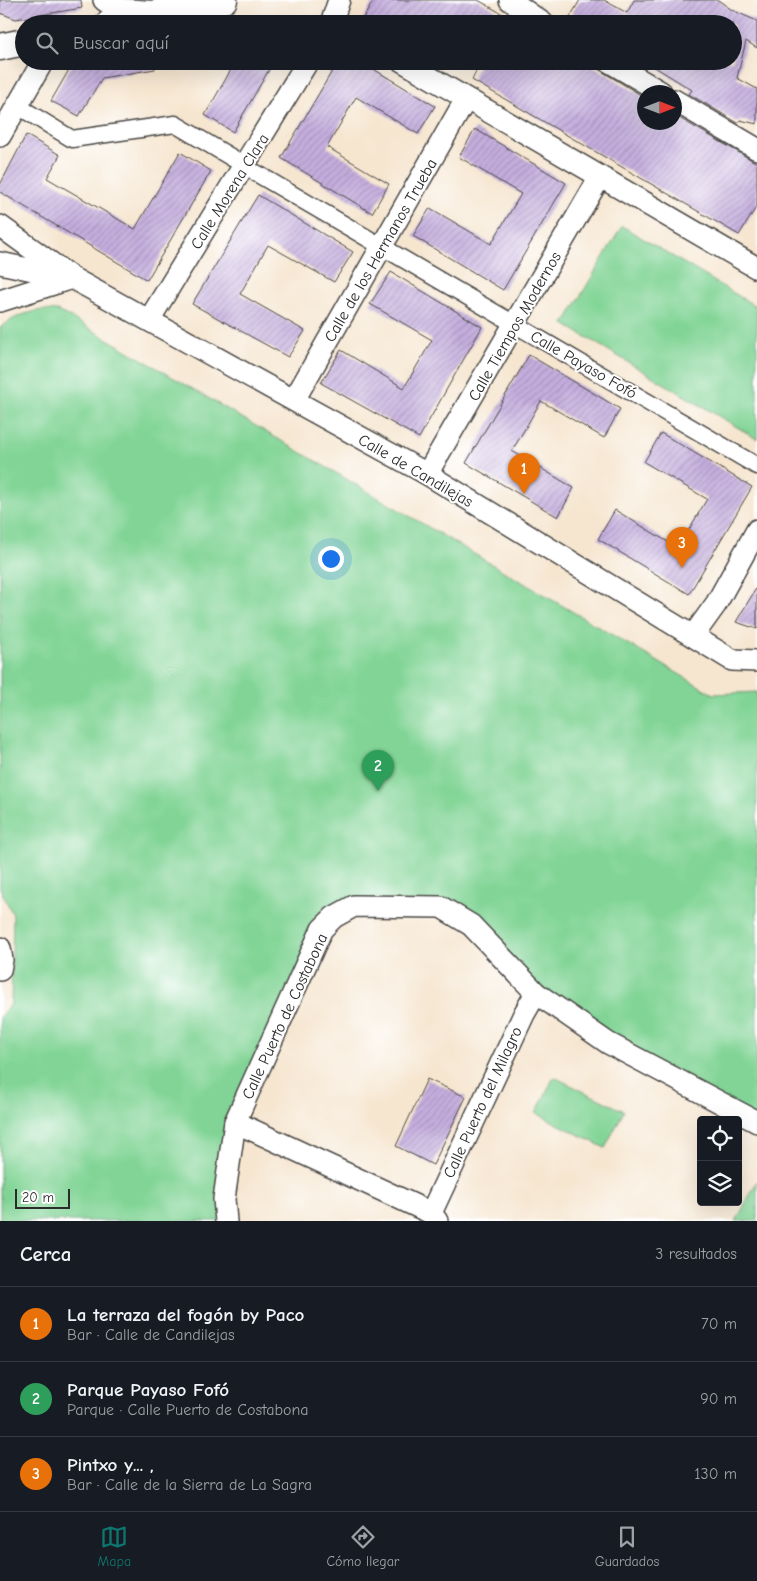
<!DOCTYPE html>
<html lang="es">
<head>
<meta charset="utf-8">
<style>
  body { margin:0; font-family:"Comic Neue",sans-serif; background:#242831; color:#f1f3f6 }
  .controls { position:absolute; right:15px; bottom:15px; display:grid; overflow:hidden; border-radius:5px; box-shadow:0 5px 20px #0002 }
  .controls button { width:45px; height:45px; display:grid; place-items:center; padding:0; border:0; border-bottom:1px solid #363941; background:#171b24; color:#f1f3f6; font:25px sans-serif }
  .compass { position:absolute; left:637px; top:85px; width:45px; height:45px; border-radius:50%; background:#171b24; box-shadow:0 5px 20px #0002; rotate:90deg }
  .scale { position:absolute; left:15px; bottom:12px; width:55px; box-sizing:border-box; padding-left:5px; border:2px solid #2b2b2b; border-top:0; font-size:14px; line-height:18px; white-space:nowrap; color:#2b2b2b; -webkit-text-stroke:4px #fff; paint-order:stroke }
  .you { position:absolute; left:330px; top:558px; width:18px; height:18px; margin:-12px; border:4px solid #fff; border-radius:50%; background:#1a73e8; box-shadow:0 0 0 8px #1a73e833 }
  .badge { display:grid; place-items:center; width:32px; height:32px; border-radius:50%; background:#0f766e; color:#fff; font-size:16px; font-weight:700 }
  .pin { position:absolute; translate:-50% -41px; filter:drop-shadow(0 1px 2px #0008) }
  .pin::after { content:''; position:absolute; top:26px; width:18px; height:15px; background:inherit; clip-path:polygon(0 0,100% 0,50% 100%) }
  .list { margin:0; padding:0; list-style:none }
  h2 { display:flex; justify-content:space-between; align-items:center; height:65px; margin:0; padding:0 20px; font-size:21px }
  h2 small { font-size:16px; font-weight:400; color:#9ea1a6 }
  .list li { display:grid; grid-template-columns:32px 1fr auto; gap:15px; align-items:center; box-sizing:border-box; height:75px; padding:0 20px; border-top:1px solid #363941 }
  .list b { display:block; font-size:19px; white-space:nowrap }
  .list p { margin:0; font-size:16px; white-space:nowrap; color:#9ea1a6 }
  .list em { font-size:16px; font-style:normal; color:#9ea1a6 }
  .icon { flex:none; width:28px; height:28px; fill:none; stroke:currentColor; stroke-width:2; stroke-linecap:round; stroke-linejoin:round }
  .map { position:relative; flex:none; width:757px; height:1221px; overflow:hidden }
  .search { position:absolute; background:#171b24; box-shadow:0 5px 20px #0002; left:15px; right:15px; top:15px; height:55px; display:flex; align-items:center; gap:12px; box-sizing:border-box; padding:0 18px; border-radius:28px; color:#9ea1a6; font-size:19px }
  .sheet { height:290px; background:#171b24 }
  nav { display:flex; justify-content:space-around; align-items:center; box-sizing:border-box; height:70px; border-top:1px solid #363941; background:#171b24; font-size:14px; color:#9ea1a6 }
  nav a { display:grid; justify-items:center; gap:2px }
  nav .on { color:#0f766e }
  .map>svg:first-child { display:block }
  .green { fill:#81d495; stroke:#568060 }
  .building { fill:url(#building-hatch) }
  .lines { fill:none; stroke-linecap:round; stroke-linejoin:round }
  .pedestrian-casing { stroke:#494744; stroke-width:19 }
  .minor-casing { stroke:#494744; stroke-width:24 }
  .tertiary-casing { stroke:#494744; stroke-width:29 }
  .pedestrian { stroke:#fff; stroke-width:16 }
  .minor { stroke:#fff; stroke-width:21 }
  .tertiary { stroke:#fff; stroke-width:26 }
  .labels { text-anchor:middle; stroke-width:4; stroke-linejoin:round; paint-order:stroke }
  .street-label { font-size:16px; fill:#2b2b2b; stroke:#fff }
</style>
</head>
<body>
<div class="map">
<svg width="757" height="1221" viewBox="0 0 757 1221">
  <defs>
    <pattern id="building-hatch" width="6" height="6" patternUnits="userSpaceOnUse" patternTransform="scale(1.25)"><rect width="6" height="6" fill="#c6afdf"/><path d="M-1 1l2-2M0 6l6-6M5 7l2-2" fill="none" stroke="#a18fb5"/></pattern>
  </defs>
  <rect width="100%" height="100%" fill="#fff"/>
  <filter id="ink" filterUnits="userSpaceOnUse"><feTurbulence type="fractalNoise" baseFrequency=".02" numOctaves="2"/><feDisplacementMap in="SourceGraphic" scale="10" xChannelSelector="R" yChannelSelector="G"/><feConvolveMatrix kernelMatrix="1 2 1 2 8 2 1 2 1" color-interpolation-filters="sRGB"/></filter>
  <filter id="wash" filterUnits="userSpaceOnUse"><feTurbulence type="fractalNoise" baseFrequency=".0096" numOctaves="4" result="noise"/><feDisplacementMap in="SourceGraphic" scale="20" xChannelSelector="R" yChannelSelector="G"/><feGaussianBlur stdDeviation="1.12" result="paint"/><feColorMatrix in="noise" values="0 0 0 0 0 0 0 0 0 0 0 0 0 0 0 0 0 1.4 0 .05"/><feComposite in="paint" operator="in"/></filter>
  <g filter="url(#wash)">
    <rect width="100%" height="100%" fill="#f6e6d0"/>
    <g class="green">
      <polygon points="622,226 757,307 757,439 564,324"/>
      <path d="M42,310L57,311L70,317L713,694L757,692V1122L608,1043L441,907L334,917L235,1122L226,1221H0V1016L11,1004L13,915L0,888V328C13,317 25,313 42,310Z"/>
      <polygon points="554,1077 624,1111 605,1148 536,1113"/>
      <polygon points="757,1181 757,1221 736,1221"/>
    </g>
    <g id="blocks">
      <g class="building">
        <polygon points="0,0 81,0 82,8 16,19 0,13"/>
        <polygon points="374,0 478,0 520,24 370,24 362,20"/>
        <polygon points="580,0 604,0 627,13 634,0 718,0 732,10 757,21 757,48 746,41 737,78 757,89 757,124 740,120 738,123 689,94 692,90 645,61 733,61 733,24 577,24 569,19"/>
        <polygon points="74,61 154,61 155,69 102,78 79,116 51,101"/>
        <polygon points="236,61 274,61 233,132 205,115"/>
        <polygon points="338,61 360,61 435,106 418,134 356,97 327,147 389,184 372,213 281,158"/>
        <polygon points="481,61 585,61 644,97 644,122 674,122 674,115 757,163 757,206 739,235 472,80"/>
        <polygon points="475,129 566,183 503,290 413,236 430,208 491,244 521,194 459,157"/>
        <polygon points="26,135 60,155 47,178 135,229 180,152 211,171 147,280 0,192 0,185"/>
        <polygon points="258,195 353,252 334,282 268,245 240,294 305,331 288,357 192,304"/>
        <polygon points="391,272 482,327 419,438 321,383 341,350 404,388 432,340 370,304"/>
        <polygon points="529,355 620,409 604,438 541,401 512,451 574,488 558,517 466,463"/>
        <polygon points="661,433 752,487 689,594 598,539 615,510 678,548 707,499 644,462"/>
        <polygon points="757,587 757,629 736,622"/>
        <polygon points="427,1079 466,1097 433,1165 396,1146"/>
      </g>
    </g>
  </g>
  <g filter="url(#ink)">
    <use href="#blocks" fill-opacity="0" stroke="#494744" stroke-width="1"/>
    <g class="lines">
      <g class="pedestrian-casing">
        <g id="pedestrian">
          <polyline points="26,111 72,139 175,124 234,159"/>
          <polyline points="256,173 757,466"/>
        </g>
      </g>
      <g class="minor-casing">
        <g id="minor">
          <polyline points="104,0 122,12"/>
          <polyline points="510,0 544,24"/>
          <polyline points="331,24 339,0"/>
          <polyline points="402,61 757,268"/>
          <polyline points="608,61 661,92"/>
          <polyline points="674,100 757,149"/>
          <polyline points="0,136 43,61"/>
          <polyline points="0,226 72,278 427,474 732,660 757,661"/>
          <polyline points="0,263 66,277"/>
          <polyline points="0,301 72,278"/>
          <polyline points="149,320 308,61"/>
          <polyline points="294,400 466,99"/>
          <polyline points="427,474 600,177"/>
          <polyline points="693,636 716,604 757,530"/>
          <polyline points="0,948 2,960 0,970"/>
          <polyline points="235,1122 431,1213"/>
          <polyline points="226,1221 224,1199 235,1122 322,929 334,917 354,906 441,907 471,925 536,993 608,1043 757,1122"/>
          <polyline points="437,1221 431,1213 524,1014 536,993"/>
        </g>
      </g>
      <g class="tertiary-casing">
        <g id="tertiary">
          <polyline points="108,24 122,12 152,14 224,0"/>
          <polyline points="0,47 24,42"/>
        </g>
      </g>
      <use href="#pedestrian" class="pedestrian"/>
      <use href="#minor" class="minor"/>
      <use href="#tertiary" class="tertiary"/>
    </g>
  </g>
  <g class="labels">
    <g class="street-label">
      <text transform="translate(229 191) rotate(-58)" y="6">Calle Morena Clara</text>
      <text transform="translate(380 250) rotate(-60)" y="6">Calle de los Hermanos Trueba</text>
      <text transform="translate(514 326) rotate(-60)" y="6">Calle Tiempos Modernos</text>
      <text transform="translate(584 364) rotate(30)" y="6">Calle Payaso Fofó</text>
      <text transform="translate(416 470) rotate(30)" y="6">Calle de Candilejas</text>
      <text transform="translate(284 1016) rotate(-65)" y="6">Calle Puerto de Costabona</text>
      <text transform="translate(482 1102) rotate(-65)" y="6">Calle Puerto del Milagro</text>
    </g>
  </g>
</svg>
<div class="controls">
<button><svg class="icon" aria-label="locate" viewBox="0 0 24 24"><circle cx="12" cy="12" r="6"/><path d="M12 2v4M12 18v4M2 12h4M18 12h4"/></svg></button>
<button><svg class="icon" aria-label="layers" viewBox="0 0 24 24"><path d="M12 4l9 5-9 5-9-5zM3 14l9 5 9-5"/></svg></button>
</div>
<svg class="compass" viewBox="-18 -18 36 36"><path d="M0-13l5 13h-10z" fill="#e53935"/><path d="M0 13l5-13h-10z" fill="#9ea1a6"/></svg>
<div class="scale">20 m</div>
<div class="you"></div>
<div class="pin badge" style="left:524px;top:494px;background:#e8710a">1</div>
<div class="pin badge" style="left:378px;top:791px;background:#2e9e5b">2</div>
<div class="pin badge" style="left:682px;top:568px;background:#e8710a">3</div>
<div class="search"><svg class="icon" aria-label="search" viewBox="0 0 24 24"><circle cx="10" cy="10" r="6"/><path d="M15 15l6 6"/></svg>Buscar aquí</div>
</div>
<section class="sheet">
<h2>Cerca<small>3 resultados</small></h2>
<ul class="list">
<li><span class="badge" style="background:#e8710a">1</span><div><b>La terraza del fogón by Paco</b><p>Bar · Calle de Candilejas</p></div><em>70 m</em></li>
<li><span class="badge" style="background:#2e9e5b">2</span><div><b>Parque Payaso Fofó</b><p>Parque · Calle Puerto de Costabona</p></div><em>90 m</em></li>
<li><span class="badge" style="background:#e8710a">3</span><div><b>Pintxo y... ,</b><p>Bar · Calle de la Sierra de La Sagra</p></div><em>130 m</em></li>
</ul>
</section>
<nav>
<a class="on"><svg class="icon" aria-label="map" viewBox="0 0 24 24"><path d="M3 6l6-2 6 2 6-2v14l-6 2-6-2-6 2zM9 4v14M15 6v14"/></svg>Mapa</a>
<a><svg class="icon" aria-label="directions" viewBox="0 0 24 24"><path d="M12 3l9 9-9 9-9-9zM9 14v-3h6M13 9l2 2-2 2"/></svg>Cómo llegar</a>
<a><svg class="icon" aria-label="saved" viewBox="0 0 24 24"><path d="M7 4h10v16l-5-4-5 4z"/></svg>Guardados</a>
</nav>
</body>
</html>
